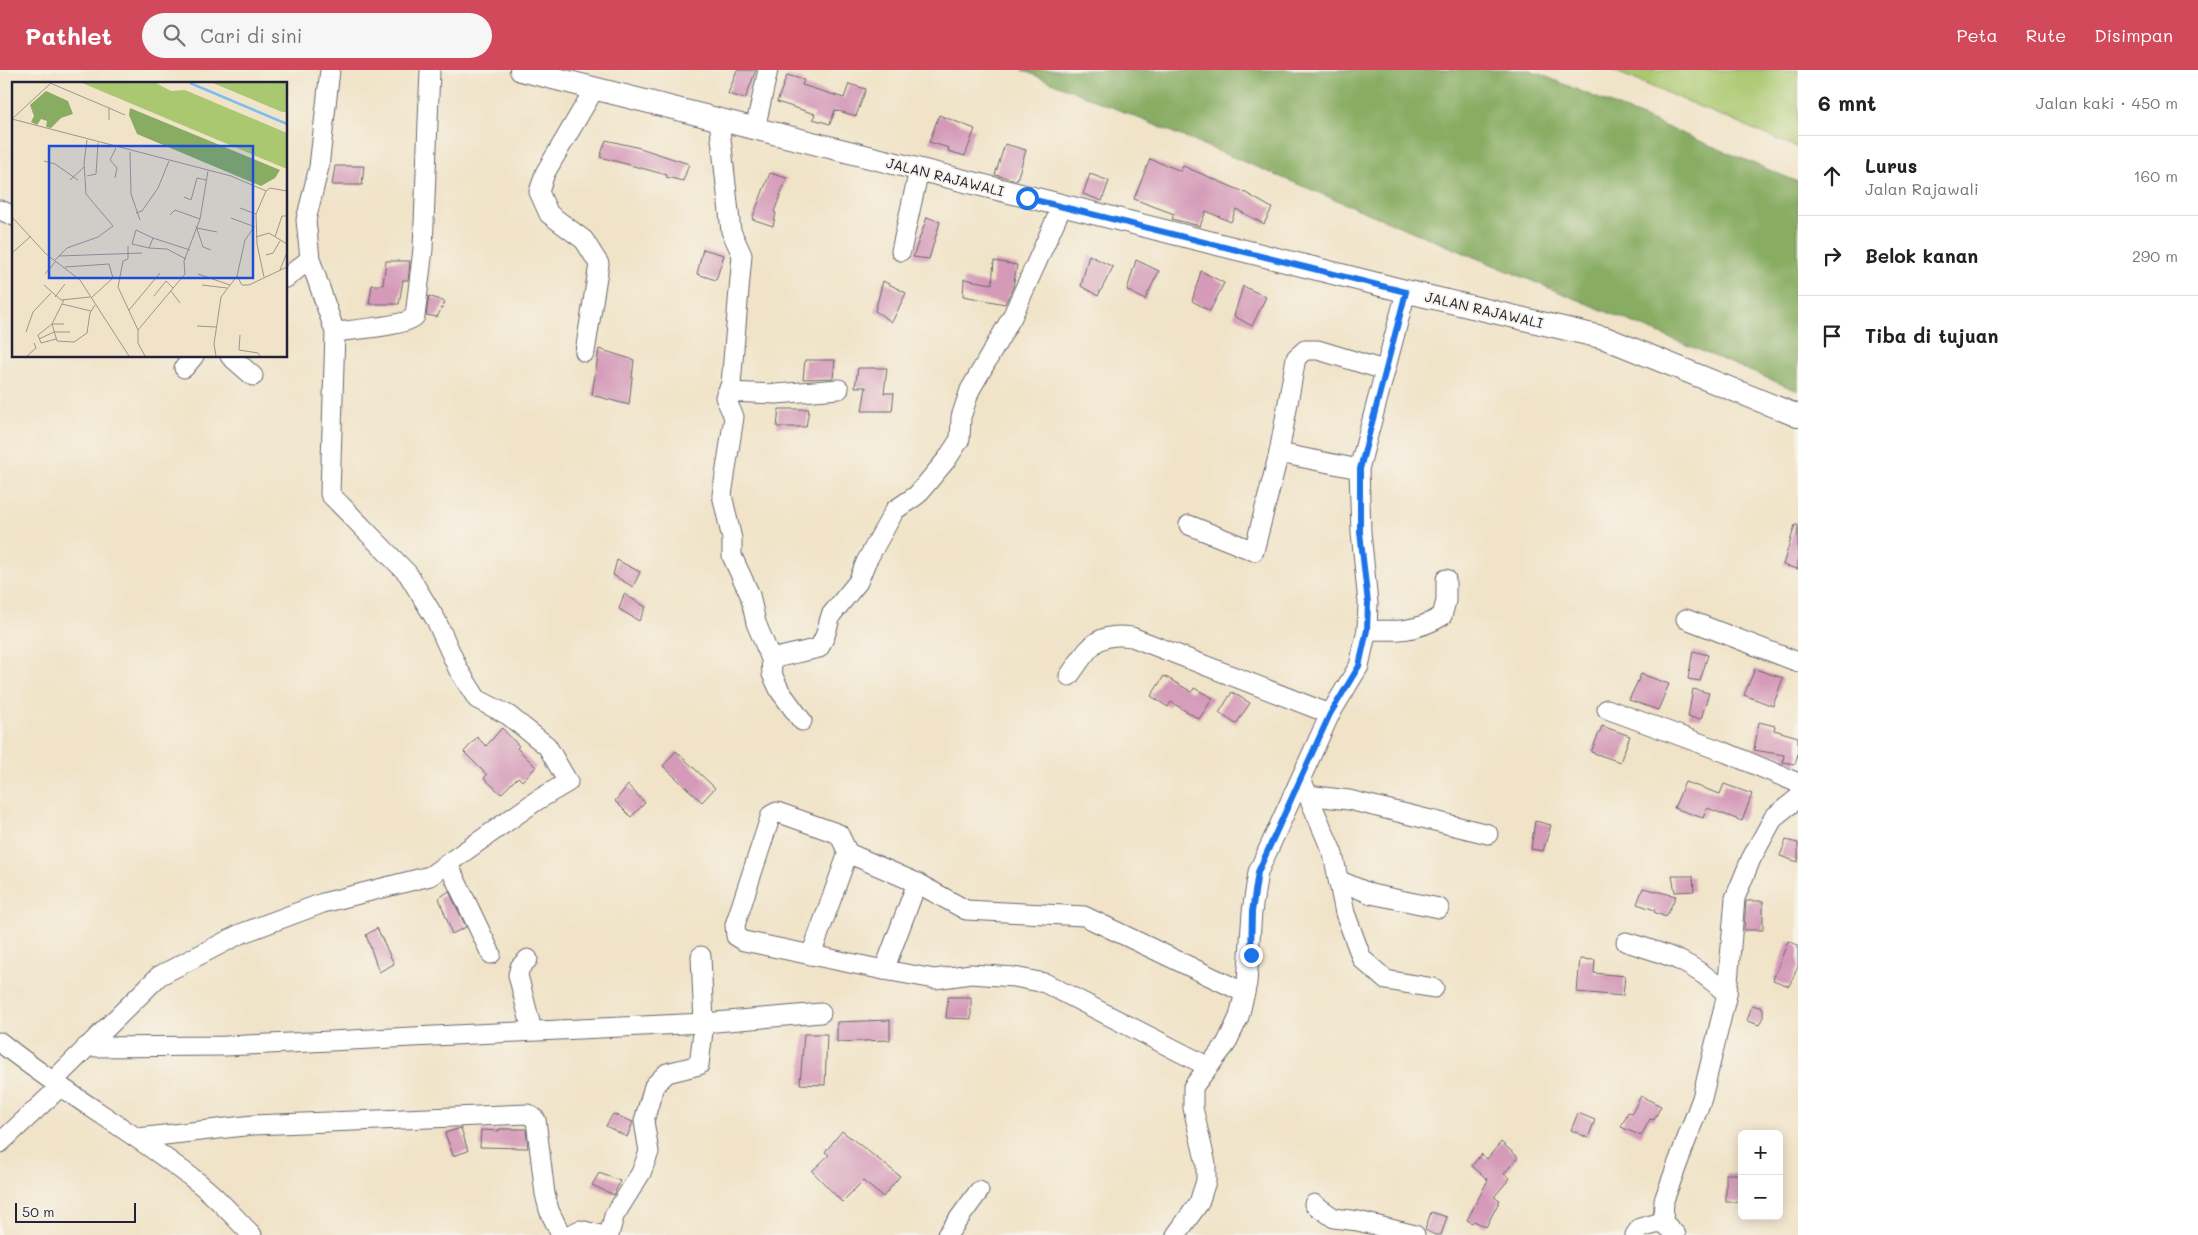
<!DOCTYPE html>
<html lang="id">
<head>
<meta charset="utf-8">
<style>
  body { margin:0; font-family:Mali,sans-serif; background:#f6f6f6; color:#202124 }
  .controls { position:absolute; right:15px; bottom:15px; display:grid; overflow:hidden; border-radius:8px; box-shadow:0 2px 12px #0003 }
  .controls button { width:45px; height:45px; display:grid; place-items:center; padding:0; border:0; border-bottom:1px solid #e0e0e0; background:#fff; color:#202124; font:25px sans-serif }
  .scale { position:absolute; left:15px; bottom:12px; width:121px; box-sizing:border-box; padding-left:5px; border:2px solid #22223b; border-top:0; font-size:14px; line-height:18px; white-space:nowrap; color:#22223b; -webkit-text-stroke:4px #f7f3e8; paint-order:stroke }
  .stop { position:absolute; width:15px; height:15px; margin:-11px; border:4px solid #1a73e8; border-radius:50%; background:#fff }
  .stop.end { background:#1a73e8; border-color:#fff; box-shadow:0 1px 5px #0008 }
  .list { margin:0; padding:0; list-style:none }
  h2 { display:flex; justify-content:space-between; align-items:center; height:65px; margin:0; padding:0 20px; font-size:21px }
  h2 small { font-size:16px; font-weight:400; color:#757577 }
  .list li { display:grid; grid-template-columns:32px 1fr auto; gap:15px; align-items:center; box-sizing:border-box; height:80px; padding:0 20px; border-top:1px solid #e0e0e0 }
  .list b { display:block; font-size:19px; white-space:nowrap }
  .list p { margin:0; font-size:16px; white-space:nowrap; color:#757577 }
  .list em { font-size:16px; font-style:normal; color:#757577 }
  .icon { flex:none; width:28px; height:28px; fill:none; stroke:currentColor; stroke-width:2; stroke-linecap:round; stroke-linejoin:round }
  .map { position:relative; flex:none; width:1798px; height:1165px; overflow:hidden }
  header { display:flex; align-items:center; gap:30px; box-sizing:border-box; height:70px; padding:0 25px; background:#d1495b; color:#fff }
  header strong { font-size:24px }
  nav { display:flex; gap:28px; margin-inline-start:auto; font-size:18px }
  .search { width:350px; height:45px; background:#f6f6f6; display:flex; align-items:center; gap:12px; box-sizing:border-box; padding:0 18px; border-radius:28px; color:#757577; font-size:19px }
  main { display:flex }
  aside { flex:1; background:#fff }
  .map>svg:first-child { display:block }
  .green { fill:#aac870; stroke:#667556 }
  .forest { fill:#87ac62; stroke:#54674e }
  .building { fill:#d49ab8 }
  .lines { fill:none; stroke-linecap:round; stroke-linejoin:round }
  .minor-casing { stroke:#6a666c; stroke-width:21 }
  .tertiary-casing { stroke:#6a666c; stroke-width:24 }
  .minor { stroke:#fff; stroke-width:19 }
  .tertiary { stroke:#fff; stroke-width:22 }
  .route { stroke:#1a73e8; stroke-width:6 }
  .labels { text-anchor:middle; stroke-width:4; stroke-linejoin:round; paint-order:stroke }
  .street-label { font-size:14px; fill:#22223b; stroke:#f7f3e8 }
  .inset-river { fill:none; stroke:#79bef0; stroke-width:2.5 }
  .inset-road { fill:none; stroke:#9e968f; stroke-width:1 }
  .view { fill:#1d4ed8; fill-opacity:0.15; stroke:#1d4ed8; stroke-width:2.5 }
  .inset-edge { fill:none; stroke:#22223b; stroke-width:2.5 }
</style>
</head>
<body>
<header>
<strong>Pathlet</strong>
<div class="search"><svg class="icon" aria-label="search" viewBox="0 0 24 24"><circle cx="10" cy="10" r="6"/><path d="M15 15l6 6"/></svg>Cari di sini</div>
<nav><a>Peta</a><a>Rute</a><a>Disimpan</a></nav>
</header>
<main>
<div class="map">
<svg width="1798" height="1165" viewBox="0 0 1798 1165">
  <rect width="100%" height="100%" fill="#f7f3e8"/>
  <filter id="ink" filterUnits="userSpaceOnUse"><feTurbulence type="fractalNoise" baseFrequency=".02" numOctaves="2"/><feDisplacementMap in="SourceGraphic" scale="10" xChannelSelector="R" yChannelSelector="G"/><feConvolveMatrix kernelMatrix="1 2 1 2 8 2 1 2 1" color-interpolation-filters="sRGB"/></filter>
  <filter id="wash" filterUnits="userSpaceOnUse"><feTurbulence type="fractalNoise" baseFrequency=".0096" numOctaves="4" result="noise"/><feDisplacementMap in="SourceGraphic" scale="20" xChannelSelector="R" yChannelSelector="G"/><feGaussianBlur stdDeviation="1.12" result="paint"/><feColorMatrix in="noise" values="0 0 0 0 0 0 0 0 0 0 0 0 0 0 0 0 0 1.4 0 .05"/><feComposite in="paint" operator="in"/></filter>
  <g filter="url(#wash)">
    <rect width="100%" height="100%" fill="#f0e3c7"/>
    <polygon class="green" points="1612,0 1798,0 1798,78"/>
    <polygon class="forest" points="1022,0 1530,0 1798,112 1798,321"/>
    <g id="blocks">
      <g class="building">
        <polygon points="737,0 756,0 745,29 728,24"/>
        <polygon points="787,5 804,10 802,15 844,28 849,14 866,19 856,46 835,40 830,54 813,49 815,44 777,32"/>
        <polygon points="939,45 975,59 965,86 948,81 949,78 929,72"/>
        <polygon points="606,70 640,78 689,94 683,111 666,107 667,105 600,87"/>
        <polygon points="1005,74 1026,80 1017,110 995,105"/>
        <polygon points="1150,89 1181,101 1183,96 1244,122 1272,138 1264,154 1236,139 1231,152 1206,141 1200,156 1172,149 1174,144 1134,129"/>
        <polygon points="335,96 364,96 362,115 332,115"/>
        <polygon points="770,103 787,108 774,142 776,143 773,156 752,149"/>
        <polygon points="1090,104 1109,111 1102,131 1083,124"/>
        <polygon points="927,147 940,152 929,189 913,187"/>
        <polygon points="703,179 724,185 716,210 697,204"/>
        <polygon points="1089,185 1113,197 1098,226 1081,216"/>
        <polygon points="1136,190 1159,201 1145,230 1127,220"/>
        <polygon points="386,191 410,191 408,210 403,210 399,234 369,234 372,215 383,215"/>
        <polygon points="994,191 1017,195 1013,217 1005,234 963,226 964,209 992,214"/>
        <polygon points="1201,201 1224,213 1210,241 1192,231"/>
        <polygon points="883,211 906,223 892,252 875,241"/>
        <polygon points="1243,216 1266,227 1252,256 1234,246"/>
        <polygon points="429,226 445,232 437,247 426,245"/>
        <polygon points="599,279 634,290 629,335 592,325"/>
        <polygon points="805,290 835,290 833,308 803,309"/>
        <polygon points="858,298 887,298 884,323 894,323 892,341 862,341 866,317 855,317"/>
        <polygon points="779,339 809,339 806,357 777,357"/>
        <polygon points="1795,455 1798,455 1798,499 1783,495"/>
        <polygon points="617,490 640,502 633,517 613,505"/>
        <polygon points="624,524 646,537 639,551 619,539"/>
        <polygon points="1693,581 1708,585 1700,611 1688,609"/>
        <polygon points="1755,599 1783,608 1773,636 1744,625"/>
        <polygon points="1641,604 1669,614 1658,640 1629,630"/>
        <polygon points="1164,606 1192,622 1194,618 1213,628 1199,649 1171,632 1168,637 1151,626"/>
        <polygon points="1693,619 1709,623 1701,649 1688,647"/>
        <polygon points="1232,622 1250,633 1236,654 1219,643"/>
        <polygon points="1759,652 1775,656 1774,660 1798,667 1798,684 1795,694 1783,692 1784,685 1754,680"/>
        <polygon points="1602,656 1630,666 1620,692 1591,682"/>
        <polygon points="502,658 519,676 517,678 536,697 522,711 518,707 501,724 484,708 487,705 464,682 477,667 486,676"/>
        <polygon points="676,681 715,718 702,732 663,696"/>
        <polygon points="1685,712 1720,724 1724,714 1752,724 1742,751 1707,738 1703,748 1674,738"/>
        <polygon points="628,715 645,733 631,747 615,731"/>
        <polygon points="1535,751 1551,755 1543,781 1531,779"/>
        <polygon points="1786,770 1798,773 1798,792 1780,786"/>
        <polygon points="1672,806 1693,806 1694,821 1675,822"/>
        <polygon points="1643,818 1676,826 1666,847 1654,842 1655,840 1637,834"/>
        <polygon points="449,821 466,857 452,864 439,828"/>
        <polygon points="1746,831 1763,831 1763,860 1744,860"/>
        <polygon points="377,858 394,894 379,902 366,865"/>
        <polygon points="1788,871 1798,875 1798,897 1789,916 1773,910"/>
        <polygon points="1580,889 1595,890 1594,903 1625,906 1623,926 1577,922"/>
        <polygon points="948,927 971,927 971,949 946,948"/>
        <polygon points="1752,935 1763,938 1763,947 1759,955 1747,951"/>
        <polygon points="890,950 890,970 837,972 837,952"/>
        <polygon points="804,964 827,964 825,1015 800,1014"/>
        <polygon points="1641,1026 1661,1036 1654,1050 1650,1049 1641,1066 1621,1057 1628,1042 1632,1043"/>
        <polygon points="1578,1043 1595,1050 1588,1068 1571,1060"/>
        <polygon points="613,1044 633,1052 627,1067 606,1056"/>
        <polygon points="461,1058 468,1081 453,1086 445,1063"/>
        <polygon points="499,1059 526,1059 528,1078 480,1077 481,1060 499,1061"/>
        <polygon points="842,1061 900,1106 883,1127 863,1111 842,1132 812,1101 829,1085 825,1082"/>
        <polygon points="1501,1072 1518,1087 1504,1104 1510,1108 1494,1127 1500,1130 1486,1157 1474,1151 1472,1153 1467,1150 1488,1110 1472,1096 1481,1084 1487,1089"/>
        <polygon points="599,1103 620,1111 614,1125 592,1115"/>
        <rect x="1726" y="1104" width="16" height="28"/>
        <polygon points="1431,1142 1447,1147 1441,1165 1435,1165 1425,1160"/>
      </g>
    </g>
  </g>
  <g filter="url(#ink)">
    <use href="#blocks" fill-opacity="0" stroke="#6a666c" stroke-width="1"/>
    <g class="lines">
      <g class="minor-casing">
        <g id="minor">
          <polyline points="719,50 731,161 742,185 731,314 725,327 734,347 722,425 732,469 732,486 750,525 756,553 771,589 772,604 780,621 802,651"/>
          <polyline points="755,59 768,0"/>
          <polyline points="0,140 14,146"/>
          <polyline points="901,181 919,100"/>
          <polyline points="286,208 310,189"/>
          <path d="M335,262C351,260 407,256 415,246L423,179L430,0"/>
          <polyline points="585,282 599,194 584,170 549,144 539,122 545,103 595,18"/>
          <polyline points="230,286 253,306"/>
          <polyline points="184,298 194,286"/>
          <polyline points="728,322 776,324 839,319"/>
          <polyline points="1279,383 1359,399"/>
          <polyline points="1189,455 1254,481 1279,383 1296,288 1305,280 1318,280 1384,300"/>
          <polyline points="1686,549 1798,592"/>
          <path d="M1367,560C1396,561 1416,562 1442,546L1446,531V509"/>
          <polyline points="771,589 819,578 825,566 831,545 858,512 866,492 895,440 917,425 947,389 960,369 961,347 970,320 1012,247 1062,136"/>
          <path d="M1069,606C1089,579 1094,561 1132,567L1330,644L1359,596L1367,560L1368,533L1361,462L1359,399L1406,222"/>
          <polyline points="1607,639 1727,683 1798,713"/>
          <polyline points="1301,709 1333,784 1345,843 1362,889 1386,910 1434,918"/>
          <polyline points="1307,725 1349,730 1488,764"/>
          <polyline points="448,794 491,884"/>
          <polyline points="1338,810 1371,824 1439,838"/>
          <path d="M1626,872C1670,885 1693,892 1727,924"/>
          <polyline points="811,885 848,783"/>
          <polyline points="528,889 520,897 518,905 532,960"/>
          <polyline points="884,900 744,871 736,866 735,855 771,745 777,742 839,764 848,783 917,813"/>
          <path d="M0,972C64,1024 136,1063 200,1114C219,1129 235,1148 252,1165"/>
          <polyline points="86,977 226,976 704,953 821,943"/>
          <polyline points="1207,996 1045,913 1014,907 971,904 935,909 884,900 917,813 966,840 1084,846 1245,923"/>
          <polyline points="53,1011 159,906 240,864 323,833 430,806 536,731 568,712 547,676 508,645 477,629 458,599 436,550 408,504 330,424 335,262 310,189 306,150 319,97 330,0"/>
          <polyline points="138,1068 253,1055 528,1044 536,1050 545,1124 549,1140 561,1165"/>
          <polyline points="0,1073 60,1017"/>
          <polyline points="1314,1134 1334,1148 1358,1151 1415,1165"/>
          <polyline points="1663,1152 1664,1130 1702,1028 1727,924 1735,828 1751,789 1774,747 1798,728"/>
          <polyline points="1663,1152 1676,1165"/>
          <polyline points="569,1165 580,1160 600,1165"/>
          <polyline points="609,1165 614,1146 641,1103 649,1082 644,1051 654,1016 667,1003 699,995 704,953 701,886"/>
          <polyline points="947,1165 979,1121"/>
          <polyline points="1176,1165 1199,1133 1206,1111 1206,1094 1193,1038 1193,1017 1226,974 1239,947 1247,913 1252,842 1258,802 1330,644"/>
          <polyline points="1635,1165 1640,1158 1663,1152"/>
        </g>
      </g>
      <g class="tertiary-casing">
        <polyline id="tertiary" points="521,0 1417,224 1605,268 1798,346"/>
      </g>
      <use href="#minor" class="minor"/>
      <use href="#tertiary" class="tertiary"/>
    </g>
  </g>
  <g class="lines" filter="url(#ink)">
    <polyline class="route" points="1027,128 1406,222 1360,399 1360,462 1368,533 1367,560 1359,596 1330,644 1258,802 1252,842 1251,885"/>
  </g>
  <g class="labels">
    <g class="street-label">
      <text transform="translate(945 107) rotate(14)" y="5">JALAN RAJAWALI</text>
      <text transform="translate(1484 240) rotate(13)" y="5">JALAN RAJAWALI</text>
    </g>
  </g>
  <g transform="translate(12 12)">
    <rect width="275" height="275" fill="#f0e3c7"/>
    <path d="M70,1H144L159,9L173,8L275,51V87ZM201,1H275V30H270Z" fill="#aac870"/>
    <path d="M34,9L56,19L61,32L49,36L39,46L34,45L35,39L29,37L25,43L19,40L22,34L18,23ZM118,26L268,88L263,96L249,104L125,52L117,33Z" fill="#87ac62"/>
    <path class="inset-river" d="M178,1L275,42"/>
    <path class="inset-road" d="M38,1L97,26V38M97,26L113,33M0,37L219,94L254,109L258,106L275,109M0,37L39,1M118,70L119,112L128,138M32,79L43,82L66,98M75,94L84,92L86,61M103,96L105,86L98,78L104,66M58,98L72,85M172,115L179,118L185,96L194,98M228,126L244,132M124,131L130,129L146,106L157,79M158,133L163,128L188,137L196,89M0,135L34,172L68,198L117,274M219,136L243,145M184,144L191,165L199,168M185,146L205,150M244,155L257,151L275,162M263,155L270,134H275M116,164V177L111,179L106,205L126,248M137,166L120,162L124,148L141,156M0,171L19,154M254,173L261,171L268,159M47,174L130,171M174,177L155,167L137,166L141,156L178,168M43,178L55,166L86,155L101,144L74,112L72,81L75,58M53,185L97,182L101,196M268,188L275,170M33,192L44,179M186,192L218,203M225,194L230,203H237L275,185M225,194L233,158L242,145M252,195L245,162L244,132L254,109M32,203L49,218L78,215M190,203L215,206M159,209L168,221M142,214L154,199L161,206M43,215L53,202M79,216L101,196M52,218L40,242L45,259L62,260L75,251L78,231L83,223M50,222L79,229M117,228L148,191M185,244L204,245M14,250L21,230L39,211M228,253L227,268L246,271L248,274M27,257L42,250H58M44,257L29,261L26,253L40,242H52M15,274L24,266L22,261M133,274L126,261V248L173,192L172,179L188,137M204,274L202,262L209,215L225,194"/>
    <path class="view" d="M37,64H241V196H37Z"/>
    <rect width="275" height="275" class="inset-edge"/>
  </g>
</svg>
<div class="controls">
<button>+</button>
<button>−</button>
</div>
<div class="scale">50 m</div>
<div class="stop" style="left:1027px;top:128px"></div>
<div class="stop end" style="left:1251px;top:885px"></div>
</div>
<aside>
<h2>6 mnt<small>Jalan kaki · 450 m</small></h2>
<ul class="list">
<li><svg class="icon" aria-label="ahead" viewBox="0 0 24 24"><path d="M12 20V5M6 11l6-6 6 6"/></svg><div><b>Lurus</b><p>Jalan Rajawali</p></div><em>160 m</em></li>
<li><svg class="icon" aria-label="right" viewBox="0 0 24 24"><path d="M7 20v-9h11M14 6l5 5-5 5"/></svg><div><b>Belok kanan</b></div><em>290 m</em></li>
<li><svg class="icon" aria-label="arrive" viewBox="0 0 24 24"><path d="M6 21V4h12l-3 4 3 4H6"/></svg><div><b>Tiba di tujuan</b></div></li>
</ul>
</aside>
</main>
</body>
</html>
